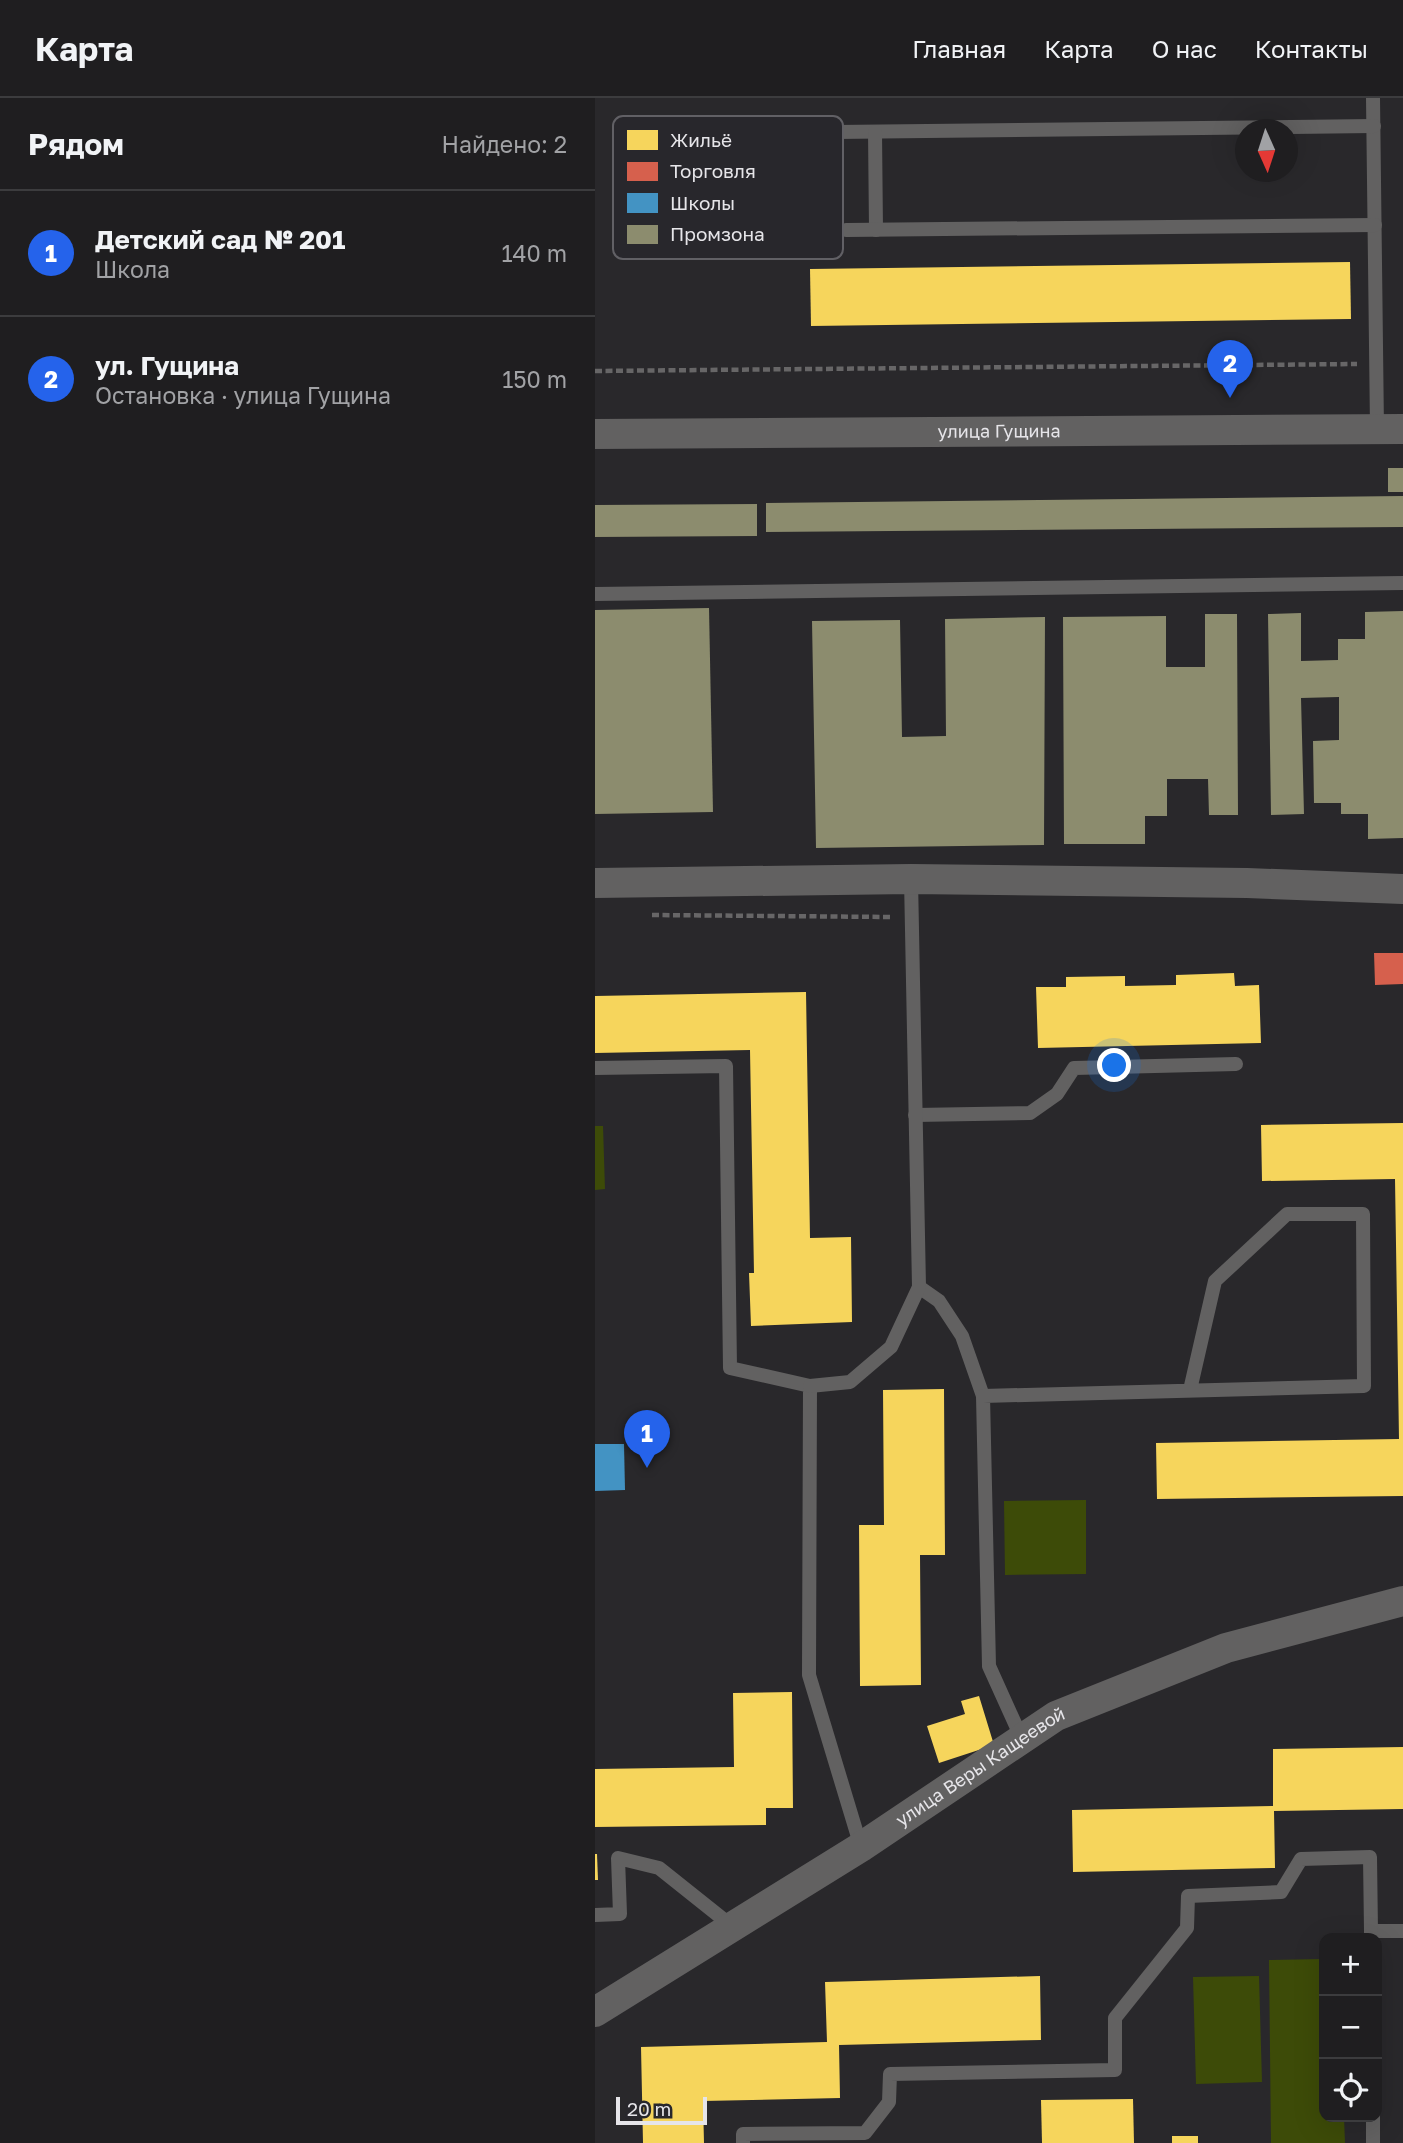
<!DOCTYPE html>
<html lang="ru">
<head>
<meta charset="utf-8">
<style>
  body { margin:0; font-family:"Golos Text",sans-serif; background:#2c2b2d; color:#f1f3f6 }
  .controls { position:absolute; right:21px; bottom:21px; display:grid; overflow:hidden; border-radius:14px; box-shadow:0 7px 28px #0002 }
  .controls button { width:63px; height:63px; display:grid; place-items:center; padding:0; border:0; border-bottom:2px solid #3c3c3e; background:#1f1e20; color:#f1f3f6; font:35px sans-serif }
  .compass { position:absolute; left:640px; top:21px; width:63px; height:63px; border-radius:50%; background:#1f1e20; box-shadow:0 7px 28px #0002; rotate:177deg }
  .scale { position:absolute; left:21px; bottom:18px; width:91px; box-sizing:border-box; padding-left:7px; border:4px solid #e6e5e9; border-top:0; font-size:19px; line-height:24px; white-space:nowrap; color:#e6e5e9; -webkit-text-stroke:5px #28272c; paint-order:stroke }
  .you { position:absolute; left:520px; top:968px; width:24px; height:24px; margin:-18px; border:5px solid #fff; border-radius:50%; background:#1a73e8; box-shadow:0 0 0 10px #1a73e833 }
  .badge { display:grid; place-items:center; width:46px; height:46px; border-radius:50%; background:#2563eb; color:#fff; font-size:23px; font-weight:700 }
  .pin { position:absolute; translate:-50% -58px; filter:drop-shadow(0 2px 4px #0008) }
  .pin::after { content:''; position:absolute; top:37px; width:24px; height:21px; background:inherit; clip-path:polygon(0 0,100% 0,50% 100%) }
  .list { margin:0; padding:0; list-style:none }
  h2 { display:flex; justify-content:space-between; align-items:center; height:91px; margin:0; padding:0 28px; font-size:30px }
  h2 small { font-size:23px; font-weight:400; color:#a1a2a5 }
  .list li { display:grid; grid-template-columns:46px 1fr auto; gap:21px; align-items:center; box-sizing:border-box; height:126px; padding:0 28px; border-top:2px solid #3c3c3e }
  .list b { display:block; font-size:26px; white-space:nowrap }
  .list p { margin:0; font-size:23px; white-space:nowrap; color:#a1a2a5 }
  .list em { font-size:23px; font-style:normal; color:#a1a2a5 }
  .icon { flex:none; width:38px; height:38px; fill:none; stroke:currentColor; stroke-width:2; stroke-linecap:round; stroke-linejoin:round }
  .map { position:relative; flex:none; width:808px; height:2045px; overflow:hidden }
  header { display:flex; align-items:center; gap:42px; box-sizing:border-box; height:98px; padding:0 35px; background:#1f1e20; border-bottom:2px solid #3c3c3e }
  header strong { font-size:33px }
  nav { display:flex; gap:38px; margin-inline-start:auto; font-size:24px }
  main { display:flex }
  aside { flex:1; background:#1f1e20 }
  .map>svg:first-child { display:block }
  .green { fill:#3d4b08 }
  .homes { fill:#f6d55c }
  .shops { fill:#d6604d }
  .schools { fill:#4393c3 }
  .industry { fill:#8c8c6e }
  .lines { fill:none; stroke-linecap:round; stroke-linejoin:round }
  .path { stroke:#676667; stroke-width:4.5; stroke-dasharray:7 3.5; stroke-linecap:butt }
  .lane { stroke:#626161; stroke-width:14 }
  .street { stroke:#626161; stroke-width:30 }
  .labels { text-anchor:middle; stroke-width:7; stroke-linejoin:round; paint-order:stroke }
  .street-label { font-size:18px; fill:#e6e5e9; stroke:#28272c }
  .key { fill:#28272c; stroke:#616065; stroke-width:2 }
  .key-label { font-size:19px; fill:#e6e5e9 }
</style>
</head>
<body>
<header>
<strong>Карта</strong>
<nav><a>Главная</a><a>Карта</a><a>О нас</a><a>Контакты</a></nav>
</header>
<main>
<aside>
<h2>Рядом<small>Найдено: 2</small></h2>
<ul class="list">
<li><span class="badge">1</span><div><b>Детский сад № 201</b><p>Школа</p></div><em>140 m</em></li>
<li><span class="badge">2</span><div><b>ул. Гущина</b><p>Остановка · улица Гущина</p></div><em>150 m</em></li>
</ul>
</aside>
<div class="map">
<svg width="808" height="2045" viewBox="0 0 808 2045">
  <rect width="100%" height="100%" fill="#29282b"/>
  <g class="green">
    <polygon points="0,1028 8,1028 10,1091 0,1092"/>
    <polygon points="491,1402 491,1476 410,1477 409,1403"/>
    <polygon points="729,1861 729,2019 749,2019 750,2045 676,2045 674,1862"/>
    <polygon points="664,1878 667,1984 601,1986 598,1879"/>
  </g>
  <g class="homes">
    <polygon points="755,164 756,221 216,228 215,171"/>
    <polygon points="639,875 640,888 664,887 666,945 443,950 441,889 471,889 471,879 530,878 530,888 581,887 581,877"/>
    <polygon points="211,894 215,1140 256,1139 257,1224 156,1228 154,1175 159,1175 155,952 0,955 0,898"/>
    <polygon points="808,1025 808,1398 562,1401 561,1345 804,1341 800,1081 667,1083 666,1027"/>
    <polygon points="349,1291 350,1457 325,1457 326,1587 265,1588 264,1427 289,1427 288,1292"/>
    <polygon points="197,1594 198,1710 171,1710 171,1727 0,1729 0,1671 139,1669 138,1595"/>
    <polygon points="384,1598 399,1647 344,1665 332,1628 370,1616 366,1603"/>
    <polygon points="808,1649 808,1711 679,1713 680,1770 478,1774 477,1712 678,1708 678,1651"/>
    <polygon points="0,1756 2,1756 3,1782 0,1782"/>
    <polygon points="445,1878 446,1942 244,1947 245,2000 108,2003 109,2045 48,2045 46,1949 232,1944 230,1884"/>
    <polygon points="538,2001 539,2045 447,2045 446,2002"/>
    <rect x="577" y="2038" width="26" height="7"/>
  </g>
  <polygon class="shops" points="779,855 808,855 808,886 780,887"/>
  <polygon class="schools" points="0,1346 29,1346 30,1392 0,1393"/>
  <g class="industry">
    <rect x="793" y="370" width="15" height="24"/>
    <polygon points="808,398 808,429 171,434 171,405"/>
    <polygon points="162,406 162,438 0,439 0,407"/>
    <polygon points="114,510 118,714 0,716 0,512"/>
    <polygon points="808,513 808,740 773,741 773,716 746,716 746,705 719,705 718,643 744,642 744,599 706,600 709,716 676,717 673,516 706,515 706,563 743,562 743,541 770,541 770,514"/>
    <polygon points="610,516 642,516 643,717 614,717 613,681 572,681 572,718 550,718 550,746 469,746 468,519 571,518 571,569 610,569"/>
    <polygon points="450,519 449,747 221,750 217,523 305,522 307,639 351,638 350,521"/>
  </g>
  <g class="lines">
    <g class="path">
      <polyline points="0,273 762,266"/>
      <polyline points="57,817 297,819"/>
    </g>
    <g class="lane">
      <polyline points="778,0 782,330"/>
      <polyline points="241,34 779,28"/>
      <polyline points="280,34 281,132"/>
      <polyline points="251,132 780,127"/>
      <polyline points="0,496 808,485"/>
      <polyline points="0,970 131,968 135,1270 215,1288 214,1577 266,1749"/>
      <polyline points="320,1017 435,1015 462,996 479,970 641,966"/>
      <polyline points="324,1189 344,1203 367,1238 388,1298"/>
      <polyline points="215,1288 255,1284 296,1249 324,1189 316,781"/>
      <polyline points="427,1641 394,1568 388,1298 769,1288 768,1116 692,1116 620,1183 595,1292"/>
      <polyline points="0,1817 25,1816 23,1760 64,1770 138,1829"/>
      <polyline points="776,1840 776,1833 808,1833"/>
      <polyline points="778,2019 778,2045"/>
      <polyline points="148,2045 148,2036 270,2035 294,2004 295,1976 520,1972 520,1920 592,1830 593,1798 686,1794 706,1761 775,1759 776,1833"/>
    </g>
    <g class="street">
      <path id="s1" d="M0,336L808,331"/>
      <polyline points="0,785 316,781 652,785 808,791"/>
      <path id="s2" d="M0,1914L266,1749L461,1618L631,1550L808,1503"/>
    </g>
  </g>
  <g class="labels">
    <g class="street-label">
      <text dy="6" stroke="none"><textPath href="#s1" startOffset="404">улица Гущина</textPath></text>
      <text dy="6" stroke="none"><textPath href="#s2" startOffset="457">улица Веры Кащеевой</textPath></text>
    </g>
  </g>
  <rect x="18" y="18" width="230" height="143" rx="10" class="key"/>
  <rect x="32" y="32" width="31" height="20" fill="#f6d55c"/>
  <rect x="32" y="64" width="31" height="19" fill="#d6604d"/>
  <rect x="32" y="95" width="31" height="20" fill="#4393c3"/>
  <rect x="32" y="127" width="31" height="19" fill="#8c8c6e"/>
  <g class="key-label">
    <text x="75" y="49">Жильё</text>
    <text x="75" y="80">Торговля</text>
    <text x="75" y="112">Школы</text>
    <text x="75" y="143">Промзона</text>
  </g>
</svg>
<div class="controls">
<button>+</button>
<button>−</button>
<button><svg class="icon" aria-label="locate" viewBox="0 0 24 24"><circle cx="12" cy="12" r="6"/><path d="M12 2v4M12 18v4M2 12h4M18 12h4"/></svg></button>
</div>
<svg class="compass" viewBox="-18 -18 36 36"><path d="M0-13l5 13h-10z" fill="#e53935"/><path d="M0 13l5-13h-10z" fill="#a1a2a5"/></svg>
<div class="scale">20 m</div>
<div class="you"></div>
<div class="pin badge" style="left:52px;top:1370px">1</div>
<div class="pin badge" style="left:635px;top:300px">2</div>
</div>
</main>
</body>
</html>
